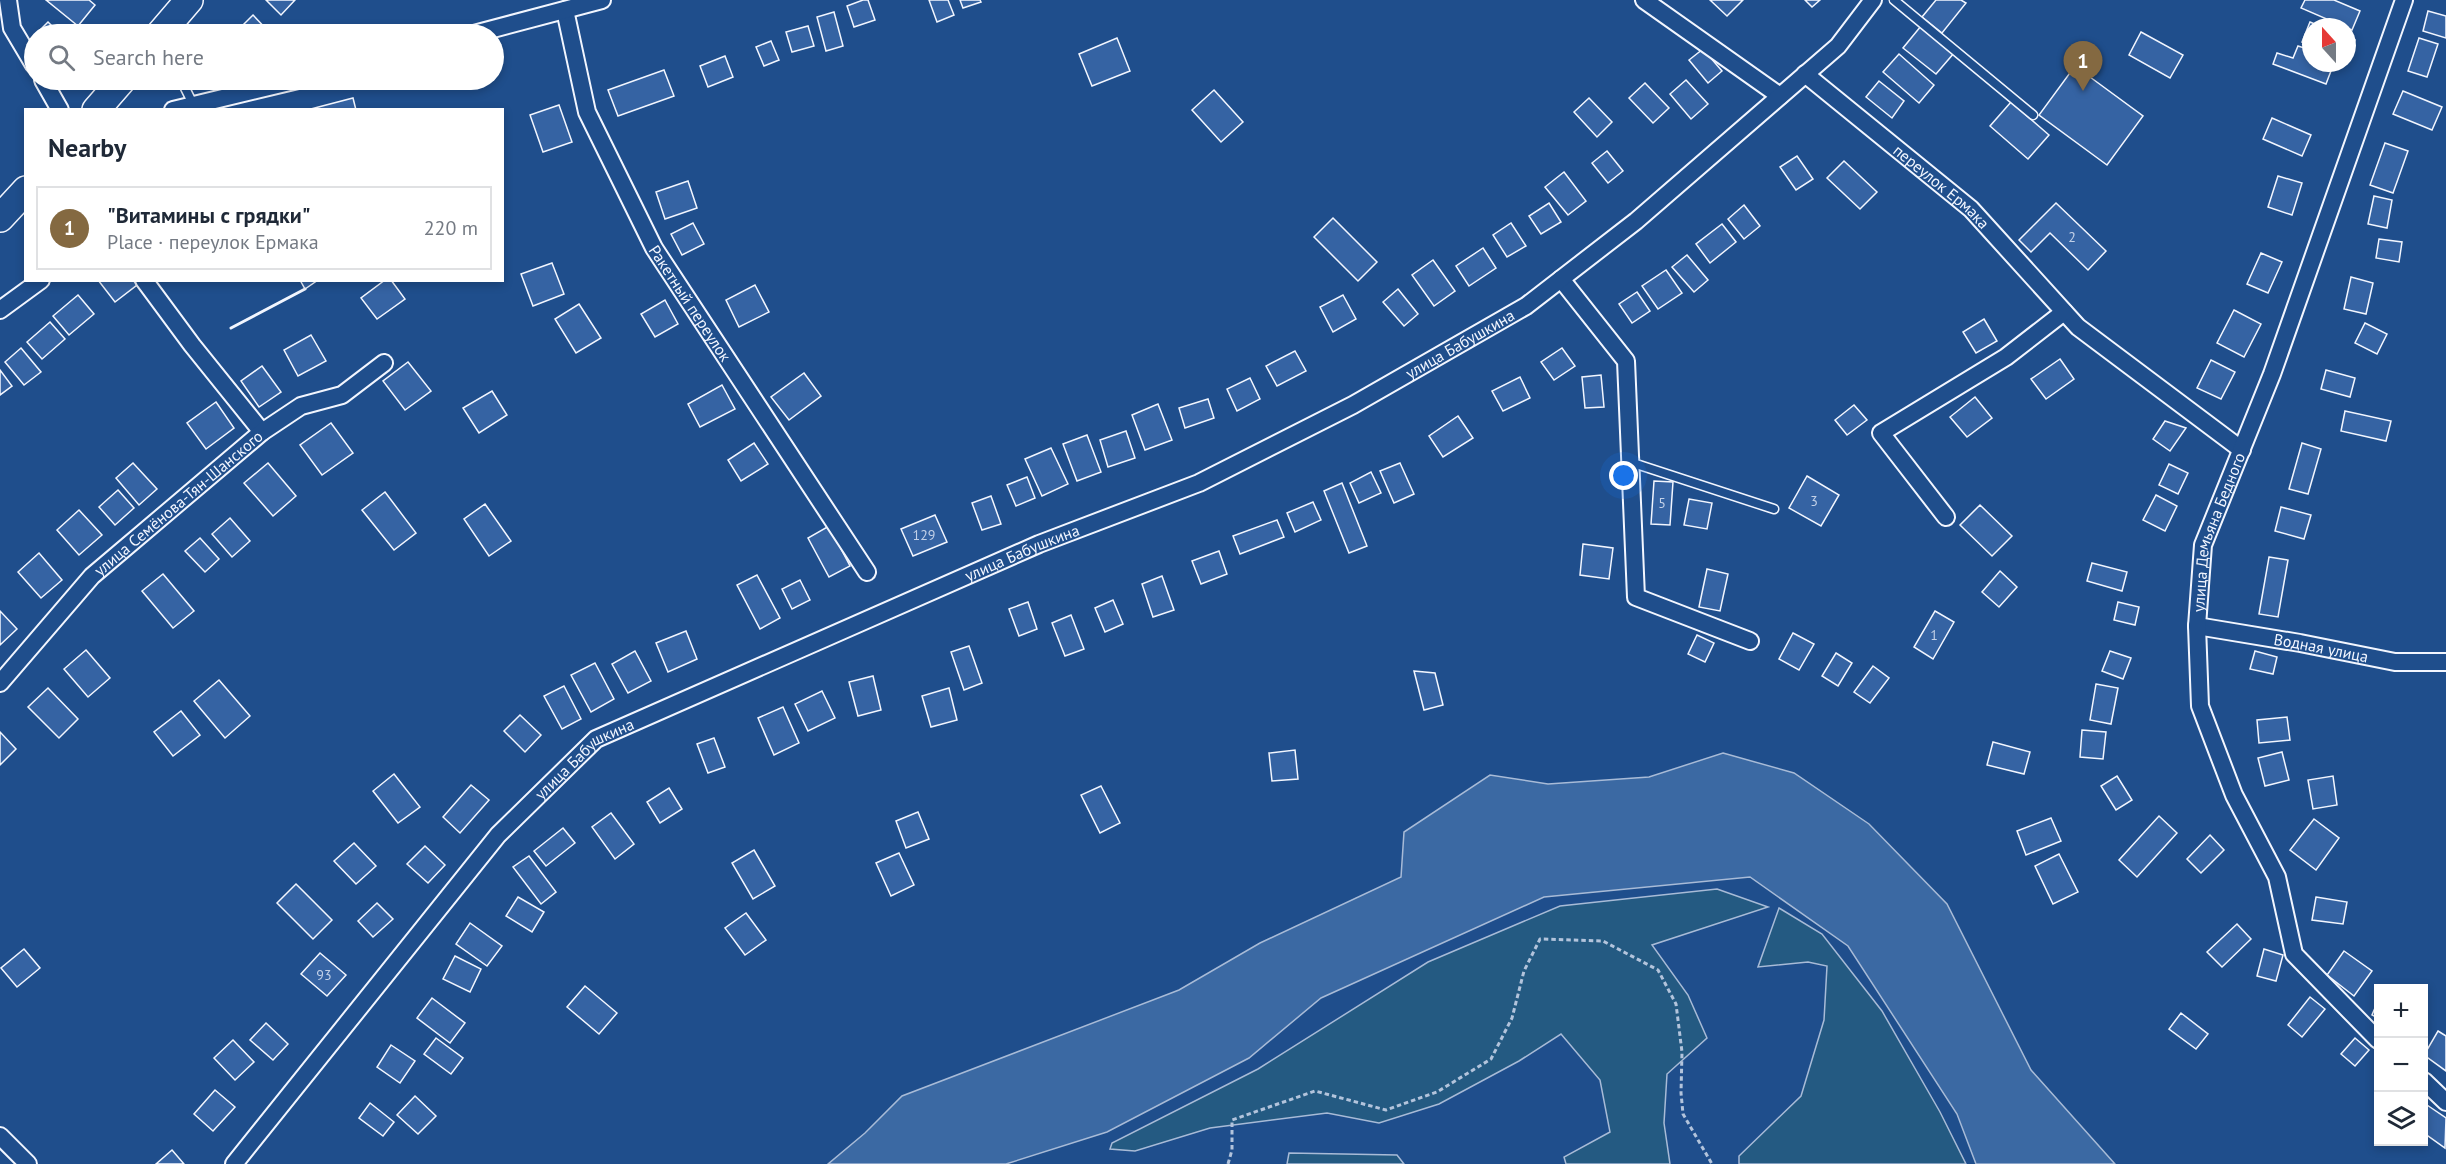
<!DOCTYPE html>
<html lang="en">
<head>
<meta charset="utf-8">
<style>
  body { margin:0; font-family:"PT Sans",sans-serif; background:#f2f2f3; color:#1f2937 }
  .controls { position:absolute; right:18px; bottom:18px; display:grid; overflow:hidden; border-radius:0px; box-shadow:0 3px 9px #0003 }
  .controls button { width:54px; height:54px; display:grid; place-items:center; padding:0; border:0; border-bottom:2px solid #e0e1e3; background:#fff; color:#1f2937; font:30px sans-serif }
  .compass { position:absolute; left:2302px; top:18px; width:54px; height:54px; border-radius:50%; background:#fff; box-shadow:0 3px 9px #0003; rotate:339deg }
  .you { position:absolute; left:1624px; top:476px; width:21px; height:21px; margin:-15px; border:4px solid #fff; border-radius:50%; background:#1a73e8; box-shadow:0 0 0 9px #1a73e833 }
  .badge { display:grid; place-items:center; width:39px; height:39px; border-radius:50%; background:#846941; color:#fff; font-size:20px; font-weight:700 }
  .pin { position:absolute; translate:-50% -50px; filter:drop-shadow(0 2px 3px #0008) }
  .pin::after { content:''; position:absolute; top:32px; width:21px; height:18px; background:inherit; clip-path:polygon(0 0,100% 0,50% 100%) }
  .list { margin:0; padding:0; list-style:none }
  h2 { display:flex; justify-content:space-between; align-items:center; height:78px; margin:0; padding:0 24px; font-size:26px }
  h2 small { font-size:20px; font-weight:400; color:#747a83 }
  .list li { display:grid; grid-template-columns:39px 1fr auto; gap:18px; align-items:center; box-sizing:border-box; height:84px; margin:0 12px 12px; padding:0 12px; border:2px solid #e0e1e3; border-radius:0px }
  .list b { display:block; font-size:22px; white-space:nowrap }
  .list p { margin:0; font-size:20px; white-space:nowrap; color:#747a83 }
  .list em { font-size:20px; font-style:normal; color:#747a83 }
  .icon { flex:none; width:33px; height:33px; fill:none; stroke:currentColor; stroke-width:2; stroke-linecap:round; stroke-linejoin:round }
  .map { position:relative; flex:none; width:2446px; height:1164px; overflow:hidden }
  .search { position:absolute; background:#fff; box-shadow:0 3px 9px #0003; left:24px; top:24px; width:480px; height:66px; display:flex; align-items:center; gap:15px; box-sizing:border-box; padding:0 21px; border-radius:33px; color:#747a83; font-size:22px }
  .panel { position:absolute; background:#fff; box-shadow:0 3px 9px #0003; left:24px; top:108px; width:480px; height:174px; border-radius:0px }
  .map>svg:first-child { display:block }
  .green { fill:#245a82; stroke:#a8bbd7; stroke-width:1.5 }
  .water { fill:#3b69a3; stroke:#a8bbd7; stroke-width:1.5 }
  .building { fill:#3563a3; stroke:#f2f6ff; stroke-width:1.5 }
  .lines { fill:none; stroke-linecap:round; stroke-linejoin:round }
  .service-casing { stroke:#f2f6ff; stroke-width:11 }
  .minor-casing { stroke:#f2f6ff; stroke-width:20 }
  .primary-casing { stroke:#f2f6ff; stroke-width:30 }
  .path { stroke:#b3c4dc; stroke-width:3; stroke-dasharray:4.5 3; stroke-linecap:butt }
  .service { stroke:#1f4e8c; stroke-width:8 }
  .minor { stroke:#1f4e8c; stroke-width:16 }
  .primary { stroke:#1f4e8c; stroke-width:27 }
  .wall { stroke:#f2f6ff; stroke-width:3 }
  .labels { text-anchor:middle; stroke-width:4.5; stroke-linejoin:round; paint-order:stroke }
  .number-label { font-size:14px; fill:#c3d1e8 }
  .street-label { font-size:16px; fill:#f2f6ff; stroke:#1f4e8c }
</style>
</head>
<body>
<div class="map">
<svg width="2446" height="1164" viewBox="0 0 2446 1164">
  <rect width="100%" height="100%" fill="#1f4e8c"/>
  <g class="green">
    <polygon points="1717,889 1768,907 1652,945 1688,995 1707,1038 1667,1074 1664,1123 1670,1164 1566,1164 1564,1157 1610,1132 1600,1080 1561,1034 1519,1061 1439,1104 1379,1123 1327,1113 1210,1128 1135,1151 1110,1149 1112,1143 1258,1069 1428,962 1560,906"/>
    <polygon points="1779,908 1822,934 1882,1011 1940,1112 1966,1164 1739,1164 1739,1156 1801,1096 1824,1020 1827,966 1808,962 1758,967"/>
    <polygon points="1289,1153 1397,1155 1404,1164 1287,1164"/>
  </g>
  <polygon class="water" points="1723,753 1794,773 1869,824 1947,904 2031,1070 2115,1164 1976,1164 1957,1114 1848,946 1750,877 1544,897 1321,998 1249,1058 1107,1132 1006,1164 828,1164 865,1133 902,1096 1179,990 1260,943 1401,877 1404,832 1490,775 1548,784 1649,777"/>
  <g class="building">
    <polygon points="46,0 89,0 95,5 78,26"/>
    <polygon points="266,0 295,0 281,15"/>
    <polygon points="863,0 868,0 875,20 854,27 847,6"/>
    <polygon points="929,0 948,0 954,15 937,22"/>
    <polygon points="960,0 980,0 981,2 963,8"/>
    <polygon points="1710,0 1743,0 1727,16"/>
    <polygon points="1805,0 1820,0 1812,7"/>
    <polygon points="1936,0 1961,0 1966,3 1942,33 1922,17"/>
    <polygon points="2305,0 2334,0 2360,11 2352,30 2301,8"/>
    <polygon points="2428,11 2446,16 2446,38 2423,31"/>
    <polygon points="834,12 843,46 826,51 817,17"/>
    <polygon points="253,15 270,33 234,34"/>
    <polygon points="48,22 60,34 36,34"/>
    <polygon points="2310,22 2322,27 2311,27 2311,46 2302,42"/>
    <polygon points="808,26 814,46 792,52 786,32"/>
    <polygon points="1921,26 1954,53 1936,74 1903,48"/>
    <polygon points="2141,32 2183,55 2170,78 2129,55"/>
    <polygon points="2347,37 2355,40 2347,60"/>
    <polygon points="1117,38 1130,71 1092,86 1079,54"/>
    <polygon points="2419,38 2438,44 2427,77 2408,71"/>
    <polygon points="771,41 779,60 764,66 756,47"/>
    <polygon points="2298,46 2311,50 2311,63 2334,63 2326,84 2273,64 2277,53 2293,58"/>
    <polygon points="1703,49 1722,71 1708,83 1689,60"/>
    <polygon points="1899,54 1934,85 1919,103 1883,72"/>
    <polygon points="725,56 733,77 708,87 700,66"/>
    <polygon points="2075,66 2143,116 2107,165 2039,115"/>
    <polygon points="664,70 674,96 618,116 608,90"/>
    <polygon points="1686,80 1708,104 1691,119 1670,94"/>
    <polygon points="1879,81 1904,101 1892,118 1866,97"/>
    <polygon points="1645,83 1669,108 1653,123 1629,98"/>
    <polygon points="1214,90 1243,122 1221,142 1192,110"/>
    <polygon points="2403,91 2442,107 2432,130 2393,114"/>
    <polygon points="353,98 356,110 307,110"/>
    <polygon points="1589,98 1612,122 1597,137 1574,112"/>
    <polygon points="2011,102 2049,135 2028,159 1990,126"/>
    <polygon points="559,105 572,142 543,152 530,115"/>
    <polygon points="2272,118 2311,135 2302,156 2263,139"/>
    <polygon points="2385,143 2408,151 2393,193 2370,185"/>
    <polygon points="1607,151 1623,171 1608,183 1592,163"/>
    <polygon points="1797,156 1813,179 1796,190 1780,167"/>
    <polygon points="1844,161 1877,192 1860,209 1827,178"/>
    <polygon points="1564,172 1586,201 1568,215 1545,187"/>
    <polygon points="2278,176 2302,183 2292,215 2268,207"/>
    <polygon points="688,181 697,208 665,219 656,192"/>
    <polygon points="2374,196 2392,200 2387,228 2368,224"/>
    <polygon points="1549,203 1561,222 1541,234 1529,216"/>
    <polygon points="2056,203 2106,251 2088,270 2050,233 2031,252 2019,240"/>
    <polygon points="1744,205 1760,226 1744,239 1728,219"/>
    <polygon points="1333,218 1377,262 1358,281 1314,237"/>
    <polygon points="693,223 704,244 682,255 671,234"/>
    <polygon points="1511,223 1526,246 1507,257 1493,235"/>
    <polygon points="1722,224 1736,242 1710,263 1696,244"/>
    <polygon points="2379,239 2402,242 2399,262 2376,258"/>
    <polygon points="1483,248 1496,268 1469,286 1456,266"/>
    <polygon points="2261,253 2282,262 2268,293 2247,284"/>
    <polygon points="1687,255 1708,280 1694,292 1672,267"/>
    <polygon points="1433,260 1455,291 1434,306 1412,275"/>
    <polygon points="552,263 564,294 533,306 521,274"/>
    <polygon points="1666,270 1682,293 1658,309 1642,286"/>
    <polygon points="2351,277 2373,283 2366,314 2344,309"/>
    <polygon points="98,280 133,280 137,285 115,302"/>
    <polygon points="300,280 318,280 305,289"/>
    <polygon points="385,280 391,280 405,299 377,319 361,298"/>
    <polygon points="755,285 769,312 739,327 726,300"/>
    <polygon points="1398,289 1418,314 1404,326 1383,302"/>
    <polygon points="1637,292 1650,311 1632,323 1619,304"/>
    <polygon points="78,295 94,314 69,335 53,316"/>
    <polygon points="1343,295 1356,319 1333,332 1320,307"/>
    <polygon points="665,300 678,324 655,337 641,314"/>
    <polygon points="579,304 601,338 576,353 555,319"/>
    <polygon points="2234,310 2261,324 2244,357 2217,343"/>
    <polygon points="1984,319 1997,341 1976,353 1963,332"/>
    <polygon points="50,322 65,339 42,359 27,342"/>
    <polygon points="2365,323 2387,334 2377,354 2355,343"/>
    <polygon points="311,335 326,361 298,376 284,350"/>
    <polygon points="21,348 41,372 24,385 5,362"/>
    <polygon points="1562,348 1575,366 1554,380 1541,362"/>
    <polygon points="1295,351 1306,371 1277,386 1266,366"/>
    <polygon points="2060,359 2074,379 2046,399 2031,379"/>
    <polygon points="2211,360 2235,372 2221,399 2197,388"/>
    <polygon points="408,362 431,391 405,410 383,381"/>
    <polygon points="262,366 281,392 259,407 241,381"/>
    <polygon points="0,370 12,386 0,395"/>
    <polygon points="2326,370 2355,378 2350,397 2321,389"/>
    <polygon points="804,373 821,396 789,420 771,397"/>
    <polygon points="1601,375 1604,407 1585,408 1582,377"/>
    <polygon points="1520,377 1530,398 1503,411 1492,391"/>
    <polygon points="1250,378 1260,399 1237,411 1227,389"/>
    <polygon points="722,385 735,409 700,427 688,404"/>
    <polygon points="492,391 507,415 479,433 463,408"/>
    <polygon points="1975,397 1992,418 1967,437 1950,417"/>
    <polygon points="1208,399 1214,418 1185,428 1179,408"/>
    <polygon points="216,402 234,428 206,449 187,423"/>
    <polygon points="1158,404 1172,440 1145,450 1132,415"/>
    <polygon points="1854,405 1867,420 1847,435 1835,420"/>
    <polygon points="2345,411 2391,421 2386,441 2341,431"/>
    <polygon points="1458,416 1473,438 1443,457 1429,436"/>
    <polygon points="2165,421 2186,428 2170,451 2153,439"/>
    <polygon points="331,423 353,453 322,475 300,445"/>
    <polygon points="1126,431 1135,458 1108,467 1100,440"/>
    <polygon points="1087,435 1101,472 1077,481 1063,444"/>
    <polygon points="754,443 768,464 741,481 728,460"/>
    <polygon points="2302,443 2321,449 2308,494 2289,489"/>
    <polygon points="1051,448 1068,484 1042,496 1025,459"/>
    <polygon points="133,463 157,489 139,505 116,478"/>
    <polygon points="268,463 296,496 273,516 244,483"/>
    <polygon points="1400,463 1414,494 1394,503 1380,471"/>
    <polygon points="2169,464 2188,473 2178,494 2159,485"/>
    <polygon points="1371,472 1381,493 1359,503 1350,483"/>
    <polygon points="1807,476 1839,495 1821,526 1789,508"/>
    <polygon points="1027,477 1035,498 1016,506 1007,485"/>
    <polygon points="1654,481 1673,482 1670,525 1651,524"/>
    <polygon points="1342,483 1367,546 1349,553 1324,491"/>
    <polygon points="118,490 134,508 115,525 99,507"/>
    <polygon points="385,492 416,533 394,550 362,510"/>
    <polygon points="2156,495 2177,506 2165,531 2143,520"/>
    <polygon points="991,496 1001,524 982,530 972,503"/>
    <polygon points="1689,499 1712,503 1707,529 1684,525"/>
    <polygon points="1313,502 1321,520 1295,532 1287,513"/>
    <polygon points="485,504 511,541 489,556 464,519"/>
    <polygon points="1980,505 2012,536 1992,556 1960,525"/>
    <polygon points="2281,507 2311,515 2304,539 2275,531"/>
    <polygon points="79,510 102,535 79,555 57,530"/>
    <polygon points="935,515 947,542 913,556 901,529"/>
    <polygon points="230,518 250,541 232,557 212,534"/>
    <polygon points="1277,520 1284,537 1240,554 1233,536"/>
    <polygon points="829,526 850,566 829,577 808,538"/>
    <polygon points="200,538 219,559 205,572 185,551"/>
    <polygon points="1583,544 1613,548 1609,579 1580,575"/>
    <polygon points="1219,551 1227,574 1201,584 1192,561"/>
    <polygon points="39,553 62,580 41,598 18,572"/>
    <polygon points="2269,557 2288,560 2278,617 2259,614"/>
    <polygon points="2092,563 2127,572 2122,591 2087,581"/>
    <polygon points="1707,569 1728,574 1720,611 1699,607"/>
    <polygon points="2000,571 2017,587 1999,607 1982,592"/>
    <polygon points="163,574 194,611 173,628 142,591"/>
    <polygon points="757,575 780,618 760,629 737,585"/>
    <polygon points="1162,576 1174,610 1153,617 1142,584"/>
    <polygon points="800,580 810,600 792,609 782,589"/>
    <polygon points="1113,600 1123,624 1105,632 1095,608"/>
    <polygon points="1028,602 1037,629 1019,636 1009,609"/>
    <polygon points="2118,602 2139,607 2135,625 2114,620"/>
    <polygon points="0,611 17,629 0,645"/>
    <polygon points="1935,611 1954,622 1933,659 1914,647"/>
    <polygon points="1071,615 1084,649 1065,656 1052,623"/>
    <polygon points="686,631 697,659 668,672 656,643"/>
    <polygon points="1793,633 1814,644 1799,670 1779,659"/>
    <polygon points="1697,635 1714,643 1705,662 1688,654"/>
    <polygon points="969,646 982,683 964,690 951,652"/>
    <polygon points="86,650 110,678 88,697 64,669"/>
    <polygon points="635,651 651,681 628,693 612,664"/>
    <polygon points="2110,651 2131,658 2123,679 2102,671"/>
    <polygon points="2255,651 2277,657 2273,674 2250,669"/>
    <polygon points="1836,653 1852,663 1838,686 1822,676"/>
    <polygon points="595,663 614,699 591,712 571,675"/>
    <polygon points="1873,666 1889,678 1870,703 1854,692"/>
    <polygon points="1414,671 1435,673 1443,705 1424,710"/>
    <polygon points="873,676 881,710 858,716 849,682"/>
    <polygon points="219,680 250,716 225,738 194,701"/>
    <polygon points="2096,684 2118,688 2111,724 2090,720"/>
    <polygon points="564,686 581,719 562,729 544,696"/>
    <polygon points="48,688 78,719 59,738 28,707"/>
    <polygon points="949,688 957,720 931,727 922,696"/>
    <polygon points="822,691 835,718 808,731 795,704"/>
    <polygon points="783,707 799,743 774,755 758,718"/>
    <polygon points="181,711 200,735 173,756 154,732"/>
    <polygon points="520,715 541,735 525,752 504,731"/>
    <polygon points="2287,717 2290,740 2259,743 2257,720"/>
    <polygon points="2082,730 2106,732 2103,759 2080,757"/>
    <polygon points="0,732 16,749 0,765"/>
    <polygon points="714,738 725,767 708,773 697,744"/>
    <polygon points="1993,742 2030,752 2024,774 1987,765"/>
    <polygon points="1295,750 1298,779 1272,781 1269,753"/>
    <polygon points="2282,752 2289,780 2265,786 2258,758"/>
    <polygon points="394,774 420,807 398,823 373,791"/>
    <polygon points="2117,776 2132,800 2116,810 2101,786"/>
    <polygon points="2333,776 2337,805 2313,809 2308,780"/>
    <polygon points="471,785 489,800 460,833 443,817"/>
    <polygon points="1101,786 1120,823 1100,833 1081,795"/>
    <polygon points="669,788 682,809 660,823 647,802"/>
    <polygon points="918,812 929,839 906,848 896,821"/>
    <polygon points="611,813 634,844 615,859 592,827"/>
    <polygon points="2159,816 2177,833 2137,877 2119,860"/>
    <polygon points="2051,818 2061,841 2026,855 2017,831"/>
    <polygon points="2314,819 2339,838 2316,870 2290,850"/>
    <polygon points="563,828 575,843 546,866 534,851"/>
    <polygon points="2210,835 2224,850 2201,873 2187,859"/>
    <polygon points="354,843 376,866 356,884 334,861"/>
    <polygon points="425,846 445,865 428,883 407,864"/>
    <polygon points="754,850 775,886 753,899 732,863"/>
    <polygon points="899,853 914,885 891,896 876,863"/>
    <polygon points="2059,854 2078,892 2053,904 2035,866"/>
    <polygon points="529,856 556,892 541,904 513,867"/>
    <polygon points="296,884 332,920 313,939 277,903"/>
    <polygon points="518,897 544,912 532,932 506,916"/>
    <polygon points="2316,897 2347,902 2343,924 2312,920"/>
    <polygon points="377,903 393,919 373,937 358,921"/>
    <polygon points="746,913 766,940 745,955 725,928"/>
    <polygon points="470,923 502,946 487,966 456,944"/>
    <polygon points="2237,924 2251,939 2222,967 2207,952"/>
    <polygon points="24,949 40,968 17,987 1,968"/>
    <polygon points="2264,949 2283,955 2276,981 2257,976"/>
    <polygon points="2344,951 2372,971 2354,996 2327,975"/>
    <polygon points="320,953 346,975 327,996 301,974"/>
    <polygon points="455,956 481,969 470,992 443,979"/>
    <polygon points="585,986 617,1013 599,1034 567,1007"/>
    <polygon points="2310,997 2325,1009 2302,1037 2288,1025"/>
    <polygon points="432,998 465,1023 450,1043 417,1018"/>
    <polygon points="2378,1001 2378,1018 2372,1015"/>
    <polygon points="2181,1013 2208,1034 2196,1049 2169,1029"/>
    <polygon points="266,1023 288,1044 273,1060 250,1040"/>
    <polygon points="2438,1031 2446,1036 2446,1071 2424,1055"/>
    <polygon points="436,1038 463,1058 451,1074 424,1054"/>
    <polygon points="2355,1038 2369,1050 2355,1066 2341,1054"/>
    <polygon points="233,1040 254,1062 235,1080 214,1058"/>
    <polygon points="391,1045 415,1061 400,1083 377,1067"/>
    <polygon points="215,1090 235,1107 213,1131 194,1114"/>
    <polygon points="415,1096 436,1116 418,1134 397,1115"/>
    <polygon points="370,1103 394,1122 383,1136 359,1118"/>
    <polygon points="2427,1105 2446,1118 2445,1148 2424,1133 2424,1111"/>
    <polygon points="172,1150 184,1164 156,1164"/>
  </g>
  <g class="lines">
    <g class="service-casing">
      <g id="service">
        <polyline points="1894,0 2033,115"/>
        <polyline points="181,80 194,106"/>
        <polyline points="1630,462 1774,509"/>
      </g>
    </g>
    <g class="minor-casing">
      <g id="minor">
        <polyline points="8,0 12,28 34,65"/>
        <polyline points="1644,0 1780,96"/>
        <path id="s1" d="M565,10L587,112L654,248L867,572"/>
        <polyline points="474,34 602,0"/>
        <path id="s2" d="M1805,74L1971,209L2078,327L2242,450"/>
        <polyline points="43,80 60,110"/>
        <polyline points="173,110 298,80"/>
        <polyline points="1561,279 1626,361 1636,597 1750,641"/>
        <polyline points="144,280 192,345 262,432"/>
        <polyline points="0,310 41,280"/>
        <polyline points="1946,517 1881,433 2006,357 2064,312"/>
        <path id="s3" d="M2197,626L2300,643L2395,662H2446"/>
        <path id="s4" d="M0,683L92,576L262,432L301,406L342,395L384,363"/>
        <path id="s5" d="M2378,1040L2294,954L2277,877L2234,795L2200,706L2197,626L2203,545L2272,374L2404,0"/>
        <polyline points="2424,1081 2446,1102"/>
        <polyline points="0,1136 28,1164"/>
        <path id="s6" d="M234,1164L498,835L596,739L1039,544L1199,483L1353,405L1526,306L1636,221L1838,46L1873,0"/>
      </g>
    </g>
    <g class="primary-casing">
      <g id="primary">
        <polyline points="160,34 189,0"/>
        <polyline points="96,110 122,80"/>
        <polyline points="0,218 26,190"/>
      </g>
    </g>
    <polyline class="path" points="1228,1164 1232,1150 1232,1120 1315,1091 1386,1110 1437,1092 1491,1059 1512,1018 1524,971 1540,939 1603,941 1658,970 1676,1004 1682,1052 1681,1093 1683,1114 1712,1164"/>
    <use href="#service" class="service"/>
    <use href="#minor" class="minor"/>
    <use href="#primary" class="primary"/>
    <polyline class="wall" points="231,328 305,289"/>
  </g>
  <g class="labels">
    <g class="number-label">
      <text x="2072" y="242">2</text>
      <text x="1814" y="506">3</text>
      <text x="1662" y="508">5</text>
      <text x="924" y="540">129</text>
      <text x="1934" y="640">1</text>
      <text x="324" y="980">93</text>
    </g>
    <g class="street-label">
      <text dy="6" stroke="none"><textPath href="#s2" startOffset="177">переулок Ермака</textPath></text>
      <text dy="6" stroke="none"><textPath href="#s1" startOffset="322">Ракетный переулок</textPath></text>
      <text dy="6" stroke="none"><textPath href="#s6" startOffset="1510">улица Бабушкина</textPath></text>
      <text dy="6" stroke="none"><textPath href="#s4" startOffset="254">улица Семёнова-Тян-Шанского</textPath></text>
      <text dy="6" stroke="none"><textPath href="#s5" startOffset="564">улица Демьяна Бедного</textPath></text>
      <text dy="6" stroke="none"><textPath href="#s6" startOffset="1024">улица Бабушкина</textPath></text>
      <text dy="6" stroke="none"><textPath href="#s3" startOffset="126">Водная улица</textPath></text>
      <text dy="6" stroke="none"><textPath href="#s6" startOffset="538">улица Бабушкина</textPath></text>
    </g>
  </g>
</svg>
<div class="controls">
<button>+</button>
<button>−</button>
<button><svg class="icon" aria-label="layers" viewBox="0 0 24 24"><path d="M12 4l9 5-9 5-9-5zM3 14l9 5 9-5"/></svg></button>
</div>
<svg class="compass" viewBox="-18 -18 36 36"><path d="M0-13l5 13h-10z" fill="#e53935"/><path d="M0 13l5-13h-10z" fill="#747a83"/></svg>
<div class="you"></div>
<div class="pin badge" style="left:2083px;top:91px">1</div>
<div class="search"><svg class="icon" aria-label="search" viewBox="0 0 24 24"><circle cx="10" cy="10" r="6"/><path d="M15 15l6 6"/></svg>Search here</div>
<section class="panel">
<h2>Nearby<small></small></h2>
<ul class="list">
<li><span class="badge">1</span><div><b>&quot;Витамины с грядки&quot;</b><p>Place · переулок Ермака</p></div><em>220 m</em></li>
</ul>
</section>
</div>
</body>
</html>
